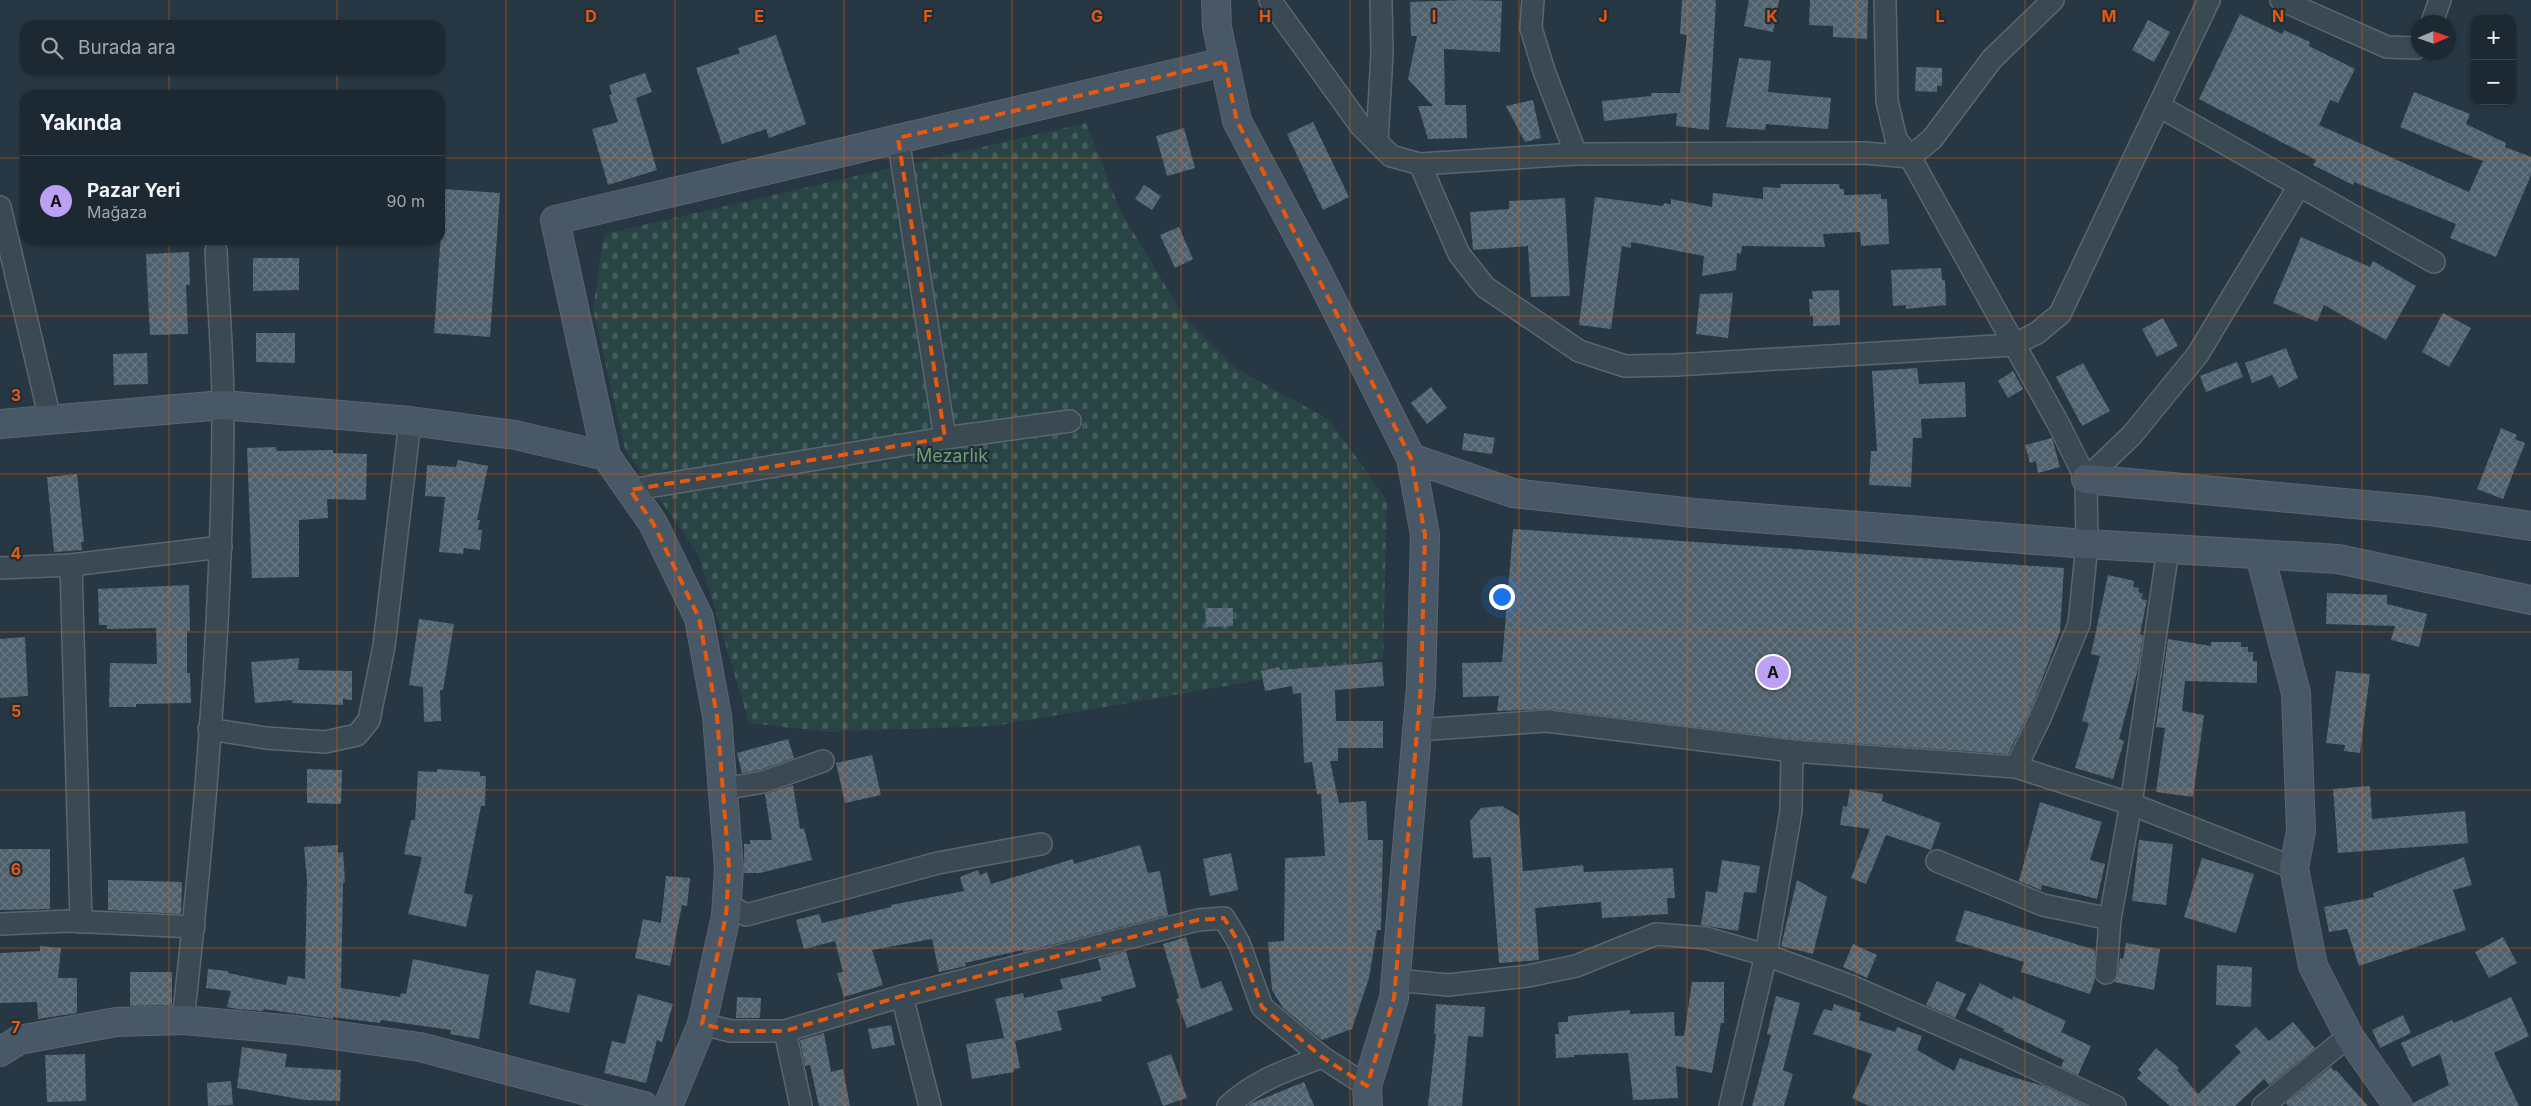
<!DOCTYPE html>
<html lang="tr">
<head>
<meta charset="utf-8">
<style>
  body { margin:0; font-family:Inter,sans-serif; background:#2a353e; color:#f1f3f6 }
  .controls { position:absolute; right:15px; top:15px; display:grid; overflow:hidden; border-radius:10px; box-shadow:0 1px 4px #0004 }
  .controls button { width:45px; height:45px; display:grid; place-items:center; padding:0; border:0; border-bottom:1px solid #3b454d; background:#1d2932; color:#f1f3f6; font:25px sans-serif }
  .compass { position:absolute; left:2411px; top:15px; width:45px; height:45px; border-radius:50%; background:#1d2932; box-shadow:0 1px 4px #0004; rotate:88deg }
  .you { position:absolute; left:1501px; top:596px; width:18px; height:18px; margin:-12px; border:4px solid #fff; border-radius:50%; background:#1a73e8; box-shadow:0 0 0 8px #1a73e833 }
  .badge { display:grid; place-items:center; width:32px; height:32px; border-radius:50%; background:#bca0f2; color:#111; font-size:16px; font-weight:700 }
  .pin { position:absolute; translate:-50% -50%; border:2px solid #fff; box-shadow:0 1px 5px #0006 }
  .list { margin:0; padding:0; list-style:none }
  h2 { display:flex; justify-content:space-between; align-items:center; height:65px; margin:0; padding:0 20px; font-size:21px }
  h2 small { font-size:16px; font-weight:400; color:#a0a6ac }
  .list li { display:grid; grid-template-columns:32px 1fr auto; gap:15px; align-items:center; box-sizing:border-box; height:90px; padding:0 20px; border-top:1px solid #3b454d }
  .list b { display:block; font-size:19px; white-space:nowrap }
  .list p { margin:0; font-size:16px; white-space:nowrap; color:#a0a6ac }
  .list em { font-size:16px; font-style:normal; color:#a0a6ac }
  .icon { flex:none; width:28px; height:28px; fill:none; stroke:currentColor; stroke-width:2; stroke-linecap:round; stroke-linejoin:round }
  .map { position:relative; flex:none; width:2531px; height:1106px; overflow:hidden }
  .search { position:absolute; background:#1d2932; box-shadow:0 1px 4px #0004; left:20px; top:20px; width:425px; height:55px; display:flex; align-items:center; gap:12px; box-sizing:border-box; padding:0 18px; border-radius:15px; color:#a0a6ac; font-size:19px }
  .panel { position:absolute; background:#1d2932; box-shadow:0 1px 4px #0004; left:20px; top:90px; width:425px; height:155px; border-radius:15px }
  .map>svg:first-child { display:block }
  .cemetery { fill:url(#cemetery-stones) }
  .building { fill:url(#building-cross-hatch) }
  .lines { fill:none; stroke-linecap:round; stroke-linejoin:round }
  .street-casing { stroke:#5a6670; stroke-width:24 }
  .secondary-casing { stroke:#5a6670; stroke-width:30 }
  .street { stroke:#3b4953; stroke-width:21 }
  .secondary { stroke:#495866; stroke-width:28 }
  .marked { fill:none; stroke:#e8590c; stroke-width:4; stroke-dasharray:10 6; stroke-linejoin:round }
  .grid { fill:none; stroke:#e8590c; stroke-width:1; stroke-opacity:0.55 }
  .labels { text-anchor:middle; stroke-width:4.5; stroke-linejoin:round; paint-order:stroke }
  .park-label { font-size:18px; fill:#709e74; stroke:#202e38 }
  .grid-label { font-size:16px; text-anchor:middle; font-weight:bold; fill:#e8590c; stroke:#202e38; stroke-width:4.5; stroke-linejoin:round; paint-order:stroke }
</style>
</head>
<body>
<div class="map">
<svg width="2531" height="1106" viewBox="0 0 2531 1106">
  <defs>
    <pattern id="cemetery-stones" width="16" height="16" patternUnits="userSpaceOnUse" patternTransform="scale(1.25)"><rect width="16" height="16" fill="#294444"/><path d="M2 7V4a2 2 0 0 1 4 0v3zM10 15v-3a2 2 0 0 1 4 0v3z" fill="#465d5e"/></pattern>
    <pattern id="building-cross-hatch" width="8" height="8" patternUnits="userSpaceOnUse" patternTransform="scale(1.25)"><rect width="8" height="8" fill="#50616e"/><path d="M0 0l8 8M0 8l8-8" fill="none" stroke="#677682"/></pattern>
  </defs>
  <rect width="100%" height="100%" fill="#273743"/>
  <polygon class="cemetery" points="1086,123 1120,210 1185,318 1235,368 1330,420 1387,501 1383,659 995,726 826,732 749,723 699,556 625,449 593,308 604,234"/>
  <g class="building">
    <polygon points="1466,0 1502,1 1500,52 1444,49 1445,105 1466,105 1467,138 1428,139 1418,106 1433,106 1408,79 1417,36 1411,36 1410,2"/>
    <polygon points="1682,0 1716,0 1709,130 1676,126 1677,113 1604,121 1602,101 1651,96 1651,93 1680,93 1687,35 1680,34"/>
    <polygon points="1749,0 1779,0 1773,32 1744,26"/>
    <polygon points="1810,0 1868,0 1867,39 1833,37 1833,26 1809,25"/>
    <polygon points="2240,14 2282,34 2284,30 2310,42 2309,46 2355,69 2338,103 2330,100 2319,125 2469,192 2483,161 2400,127 2414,92 2470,114 2466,124 2506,143 2505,147 2531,157 2531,175 2496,257 2450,238 2456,224 2354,182 2353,185 2313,165 2316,160 2199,99"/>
    <polygon points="2148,20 2170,32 2154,62 2132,50"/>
    <polygon points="776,35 806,124 769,138 766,129 722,144 696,68 740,53 738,48"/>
    <polygon points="1739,58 1771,61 1768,92 1831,98 1828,129 1766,124 1765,130 1726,127"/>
    <polygon points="1916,67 1942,68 1942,86 1937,86 1937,92 1915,91"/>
    <polygon points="645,73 652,92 636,98 657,170 608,185 592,129 618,122 609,95 612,94 609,85"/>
    <polygon points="1533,100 1541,138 1525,142 1506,106"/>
    <polygon points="1313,122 1349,197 1323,210 1287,134"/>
    <polygon points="1184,128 1195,168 1167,176 1156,136"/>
    <polygon points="1780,184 1839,184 1840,189 1844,189 1844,195 1881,194 1881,199 1887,199 1889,244 1861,246 1860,232 1823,234 1825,247 1742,246 1741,254 1737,253 1736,270 1702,276 1704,256 1631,242 1631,248 1622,246 1611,329 1579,325 1595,197 1663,206 1664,203 1671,204 1671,199 1712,207 1713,193 1763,199 1763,187 1781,188"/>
    <polygon points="1144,185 1161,196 1152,210 1135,199"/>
    <polygon points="444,189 500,193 490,337 434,333"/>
    <polygon points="1565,198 1570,296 1531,297 1528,246 1473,250 1470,212 1509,209 1509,201"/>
    <polygon points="1179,227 1193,259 1175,268 1160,235"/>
    <polygon points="2301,237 2370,267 2373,261 2416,286 2386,340 2324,305 2317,322 2273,303"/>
    <polygon points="189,252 190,285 186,285 188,334 150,335 146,254"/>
    <polygon points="253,258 299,258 299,290 253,291"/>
    <polygon points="1941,268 1942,280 1945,280 1946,305 1906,309 1906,305 1893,306 1891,270"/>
    <polygon points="1839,290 1840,325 1813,326 1813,316 1810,316 1809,299 1813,299 1812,291"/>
    <polygon points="1733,293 1728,338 1696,334 1700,294"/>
    <polygon points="2443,313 2471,328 2449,367 2422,352"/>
    <polygon points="2163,318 2178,346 2157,357 2142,329"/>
    <polygon points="256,333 295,333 295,363 256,362"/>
    <polygon points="2286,348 2298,378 2279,388 2272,375 2252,383 2245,363"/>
    <polygon points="147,353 148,384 114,385 113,354"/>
    <polygon points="2237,362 2243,377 2206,392 2200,376"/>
    <polygon points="2083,363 2110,411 2082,426 2056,377"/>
    <polygon points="1917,368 1919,384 1965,382 1966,417 1921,419 1922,438 1913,438 1911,487 1869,485 1871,451 1877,451 1872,371"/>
    <polygon points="2013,371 2023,389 2008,398 1998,381"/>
    <polygon points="1431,387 1447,408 1427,424 1411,403"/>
    <polygon points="2501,428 2517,435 2515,439 2525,443 2503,499 2477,489"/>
    <polygon points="1464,433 1495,438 1492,454 1462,450"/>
    <polygon points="2052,438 2060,467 2038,473 2036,461 2030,463 2025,445"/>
    <polygon points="276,447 277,451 333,450 333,453 367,454 366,500 327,499 328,518 299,520 299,577 252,578 247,448"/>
    <polygon points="458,460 488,466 477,520 480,520 478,530 482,530 480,550 464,548 463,554 439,552 445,497 425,496 427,465 456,467"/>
    <polygon points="77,474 84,542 81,542 82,550 54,552 47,477"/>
    <polygon points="1513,529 2064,568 2060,632 2029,713 2008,754 1793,739 1549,709 1497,711 1499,696 1463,697 1462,663 1502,662"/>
    <polygon points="2108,575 2134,581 2133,587 2139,588 2138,592 2143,594 2141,599 2147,600 2140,634 2143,635 2138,669 2119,739 2124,741 2113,779 2075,768 2089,723 2082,721 2100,656 2091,654"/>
    <polygon points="189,585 190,631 187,631 187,673 190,673 191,703 136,704 136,707 109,707 110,663 157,664 156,628 107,629 107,625 99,625 98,589"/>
    <polygon points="2327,593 2387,595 2387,604 2427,614 2419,647 2391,640 2395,626 2326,624"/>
    <polygon points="1205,608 1233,608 1233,626 1206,627"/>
    <polygon points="419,619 454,624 443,690 440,690 441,721 424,722 423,687 409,685"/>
    <polygon points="25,637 28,696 0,698 0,639"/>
    <polygon points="2168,639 2211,646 2211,642 2241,642 2241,647 2248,647 2248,652 2253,652 2253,661 2257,661 2257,683 2185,681 2182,711 2204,715 2193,797 2156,792 2165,728 2156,727"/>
    <polygon points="299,658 298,670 352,671 352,700 343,699 343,705 292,703 293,700 255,703 251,662"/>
    <polygon points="1382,662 1384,686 1335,690 1336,721 1383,721 1383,748 1338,748 1338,761 1330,761 1339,803 1366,801 1368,840 1383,840 1381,930 1377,930 1369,978 1352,1029 1322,1040 1283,1008 1272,990 1268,942 1284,941 1285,858 1325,856 1321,794 1317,794 1312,762 1304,763 1301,693 1293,694 1292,686 1265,691 1261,671 1279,667 1280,670"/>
    <polygon points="2336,671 2370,674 2360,753 2344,751 2345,745 2326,743"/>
    <polygon points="788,739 794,758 760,770 742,773 737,753"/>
    <polygon points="872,755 881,795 845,803 836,763"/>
    <polygon points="307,769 342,770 341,804 307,803"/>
    <polygon points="437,769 480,772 480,776 486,776 485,806 481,806 464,893 473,895 466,927 408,914 422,857 404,854 411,820 415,820 418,771 437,772"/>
    <polygon points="793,785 800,829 804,828 812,860 760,873 744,873 744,844 750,844 750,840 772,840 765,794"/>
    <polygon points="2370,786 2372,819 2465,811 2468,843 2338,853 2333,789"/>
    <polygon points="1850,789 1883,794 1882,801 1941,823 1931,850 1886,835 1866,884 1851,878 1870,829 1840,825 1843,806 1847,807"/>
    <polygon points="2040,802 2102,822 2090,860 2105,864 2097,899 2042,885 2041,890 2019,881"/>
    <polygon points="1502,806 1519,816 1523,871 1583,865 1584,872 1673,868 1675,898 1667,898 1668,914 1602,918 1601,902 1535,908 1539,960 1499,963 1491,857 1473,858 1470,821 1481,808"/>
    <polygon points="2139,840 2173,844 2166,905 2132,901"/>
    <polygon points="338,845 338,853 343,852 345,882 343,883 341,988 400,997 401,993 406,994 413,959 489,975 479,1039 450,1034 451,1030 381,1020 380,1023 333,1017 333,1019 264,1009 263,1011 237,1009 227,1007 231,991 206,988 208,969 228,971 228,973 286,985 288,976 305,979 307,880 304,847"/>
    <polygon points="1140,845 1148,873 1160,871 1168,915 1023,952 1023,950 965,963 966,966 939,972 932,939 872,950 883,985 844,997 837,973 843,972 835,941 804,949 796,920 819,914 822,923 891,907 891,905 964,891 960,877 978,870 980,875 987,872 991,884 1073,859 1074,864"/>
    <polygon points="0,849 50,849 50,909 0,910"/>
    <polygon points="1231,853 1238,890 1210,896 1203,859"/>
    <polygon points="2464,857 2472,885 2453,890 2466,930 2359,966 2347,929 2329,932 2324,907 2374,897 2373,893"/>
    <polygon points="2202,858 2254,874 2236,933 2184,917"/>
    <polygon points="1722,860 1760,866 1756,893 1744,892 1738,931 1701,925 1706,891 1717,893"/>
    <polygon points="666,876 690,878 687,906 682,905 670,966 635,958 643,919 661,923"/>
    <polygon points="108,880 182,882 181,914 108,910"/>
    <polygon points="1797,880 1827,897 1813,954 1781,946"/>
    <polygon points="1965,910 2095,950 2095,979 2090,994 2021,972 2024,962 1955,941"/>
    <polygon points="1186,937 1201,989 1221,981 1233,1010 1187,1028 1176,999 1179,998 1163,944"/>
    <polygon points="2503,937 2517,963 2489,978 2475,952"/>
    <polygon points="2126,943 2160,949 2154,990 2114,982 2118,974 2120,958 2123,959"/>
    <polygon points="1853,944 1877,955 1867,978 1843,967"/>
    <polygon points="40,946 61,948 58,978 77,978 77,1013 38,1019 37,1002 0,1003 0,953 40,951"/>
    <polygon points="1126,951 1136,987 1101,997 1102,1001 1057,1011 1062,1030 1015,1041 1020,1068 1014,1069 1014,1072 972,1079 966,1044 1004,1038 995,999 1023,993 1024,998 1063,989 1060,979 1101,970 1098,959"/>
    <polygon points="2217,965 2252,967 2251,1007 2216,1005"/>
    <polygon points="536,970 576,979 569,1013 529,1004"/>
    <polygon points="130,972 172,972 172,1005 130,1006"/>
    <polygon points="1937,981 1966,994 1955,1018 1926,1005"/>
    <polygon points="1692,982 1724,982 1724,1023 1721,1023 1712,1073 1676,1066 1678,1098 1633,1100 1628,1053 1574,1055 1574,1057 1556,1058 1555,1034 1559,1034 1558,1022 1568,1022 1568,1016 1630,1010 1630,1014 1674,1012 1675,1036 1684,1036"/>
    <polygon points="1980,983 2012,1000 2013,996 2066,1021 2061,1032 2091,1046 2078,1075 2061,1067 2064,1060 2003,1031 2004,1029 1966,1010"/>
    <polygon points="638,994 673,1004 662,1042 657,1040 646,1083 604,1073 612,1041 625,1044"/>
    <polygon points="1776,996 1800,1003 1783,1070 1793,1074 1784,1106 1752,1106 1771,1035 1767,1034"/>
    <polygon points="737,997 761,998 760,1018 736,1018"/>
    <polygon points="2511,997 2529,1036 2494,1053 2519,1106 2413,1106 2413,1103 2449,1085 2440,1054 2412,1067 2401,1043 2452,1020 2454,1023"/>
    <polygon points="1436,1004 1485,1007 1483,1037 1468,1036 1462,1106 1428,1106 1436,1034 1434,1034"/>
    <polygon points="1834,1004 1861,1013 1859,1020 1895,1032 1897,1027 1922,1036 1917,1050 1954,1071 1960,1058 2009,1076 2044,1086 2086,1106 1869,1106 1852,1098 1872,1054 1813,1034 1824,1009 1832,1011"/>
    <polygon points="2403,1015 2411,1033 2380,1048 2372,1030"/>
    <polygon points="2293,1022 2315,1048 2269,1085 2264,1079 2235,1106 2170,1106 2137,1078 2142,1073 2138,1070 2156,1048 2179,1068 2177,1070 2198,1094 2241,1052 2235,1046 2256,1027 2269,1041"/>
    <polygon points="891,1025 895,1045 872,1049 868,1029"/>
    <polygon points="824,1033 831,1072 843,1069 850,1106 819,1106 810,1065 805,1066 800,1040"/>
    <polygon points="242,1047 287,1054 285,1067 341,1070 340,1101 305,1100 237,1088"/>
    <polygon points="85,1054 86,1101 47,1102 45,1055"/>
    <polygon points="1171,1054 1187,1098 1163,1106 1147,1063"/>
    <polygon points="2331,1067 2334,1071 2336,1070 2368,1106 2288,1106 2286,1103"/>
    <polygon points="231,1081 233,1105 208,1106 207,1083"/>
    <polygon points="1304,1082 1314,1106 1248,1106 1252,1103"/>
  </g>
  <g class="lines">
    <g class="street-casing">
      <g id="street">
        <polyline points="1270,0 1360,125 1391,156 1420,164 1576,154 1864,153 1910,157 1932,139 1992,59 2053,0"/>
        <polyline points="1533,0 1531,28 1544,71 1576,154"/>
        <polyline points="1885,0 1887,101 1896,139 1910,157 2058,423 2086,479 2087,544 2079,624 2040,718 2016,767"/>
        <polyline points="2281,0 2387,47 2416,48 2418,45"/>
        <polyline points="2432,22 2440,0"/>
        <polyline points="2159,106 2434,262"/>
        <polyline points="898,138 945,438"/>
        <polyline points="1377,142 1382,54 1381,0"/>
        <polyline points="1420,164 1459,254 1485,287 1579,351 1625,366 1676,365 2013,345 2037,333 2060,314 2209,0"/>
        <polyline points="0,207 50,419"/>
        <polyline points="2086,479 2132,435 2198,354 2299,186"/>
        <polyline points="630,490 945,438 1070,421"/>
        <polyline points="71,565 81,922"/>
        <polyline points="0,568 71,565 221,547"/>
        <polyline points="209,729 266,738 325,742 357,735 369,720 384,646 410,421"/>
        <polyline points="1417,730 1547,721 1792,751 2016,767 2131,804 2294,868"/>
        <polyline points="723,789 763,782 823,761"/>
        <polyline points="1937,861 2043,905 2110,919"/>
        <polyline points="727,904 746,915 938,863 1041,844"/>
        <polyline points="0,924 69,921 194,927"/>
        <polyline points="2106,973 2110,919 2131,804 2168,549"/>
        <polyline points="1396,980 1448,985 1528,976 1576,966 1656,934 1706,938 1766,955 1851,986 1990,1047 2115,1106"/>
        <polyline points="902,996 930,1106"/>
        <path d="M183,1020C206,817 223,610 223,406C223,355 218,303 216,251"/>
        <polyline points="702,1024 731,1031 785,1031 902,996 1198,920 1224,918 1239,943 1262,1007 1322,1057 1367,1086"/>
        <polyline points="785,1031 801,1106"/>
        <path d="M1228,1106C1256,1080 1287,1070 1322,1057"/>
        <polyline points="1730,1106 1766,955 1791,811 1792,751"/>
        <polyline points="2263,1106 2349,1036"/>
      </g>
    </g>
    <g class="secondary-casing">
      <g id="secondary">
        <polyline points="1216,0 1217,27 1237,121 1317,271 1411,458 1425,535 1421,686 1394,998 1367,1086 1368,1106"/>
        <polyline points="0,424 223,405 410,421 515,435 606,456"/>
        <polyline points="1411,458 1513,493 1693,513 2087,544 2338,559 2531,600"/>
        <polyline points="2086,479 2429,511 2531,526"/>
        <polyline points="2260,555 2296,693 2301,831 2294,868 2313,966 2349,1036 2398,1106"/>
        <polyline points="0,1052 19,1040 116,1022 183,1020 296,1030 420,1047 644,1106"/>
        <polyline points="668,1106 702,1024 726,916 729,868 717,716 699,618 653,523 606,456 555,220 1224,62"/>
      </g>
    </g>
    <use href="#street" class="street"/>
    <use href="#secondary" class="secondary"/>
  </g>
  <path class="marked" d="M1224,62L1237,121L1411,458L1425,535L1421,686L1394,998L1367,1086L1322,1057L1262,1007L1239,943L1224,918L1198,920L902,996L785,1031H731L702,1024L726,916L729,868L717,716L699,618L653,523L630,490L945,438L898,138Z"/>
  <path class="grid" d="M169,0V25M337,0V25M506,0V1106M675,0V1106M844,0V1106M1012,0V1106M1181,0V1106M1350,0V1106M1519,0V1106M1687,0V1106M1856,0V1106M2025,0V1106M2194,0V1106M2362,0V1106M169,70V95M337,70V95M0,158H25M440,158H2531M169,240V1106M337,240V1106M0,316H2531M0,474H2531M0,632H2531M0,790H2531M0,948H2531"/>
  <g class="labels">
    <g class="park-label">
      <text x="952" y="462">Mezarlık</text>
    </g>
  </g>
  <g class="grid-label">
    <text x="591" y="22">D</text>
    <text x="759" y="22">E</text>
    <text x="928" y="22">F</text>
    <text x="1097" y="22">G</text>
    <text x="1265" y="22">H</text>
    <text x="1434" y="22">I</text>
    <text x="1603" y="22">J</text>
    <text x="1772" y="22">K</text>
    <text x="1940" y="22">L</text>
    <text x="2109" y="22">M</text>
    <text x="2278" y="22">N</text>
    <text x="16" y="401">3</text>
    <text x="16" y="559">4</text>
    <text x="16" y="717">5</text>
    <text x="16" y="875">6</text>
    <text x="16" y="1033">7</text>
  </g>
</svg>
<div class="controls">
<button>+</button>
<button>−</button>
</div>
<svg class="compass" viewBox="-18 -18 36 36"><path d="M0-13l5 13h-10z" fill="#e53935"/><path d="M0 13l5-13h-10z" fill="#a0a6ac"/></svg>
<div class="you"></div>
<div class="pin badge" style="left:1773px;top:672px">A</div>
<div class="search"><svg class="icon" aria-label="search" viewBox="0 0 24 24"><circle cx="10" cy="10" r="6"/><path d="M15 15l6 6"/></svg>Burada ara</div>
<section class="panel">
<h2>Yakında<small></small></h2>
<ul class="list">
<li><span class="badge">A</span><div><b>Pazar Yeri</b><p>Mağaza</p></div><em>90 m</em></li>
</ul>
</section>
</div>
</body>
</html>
